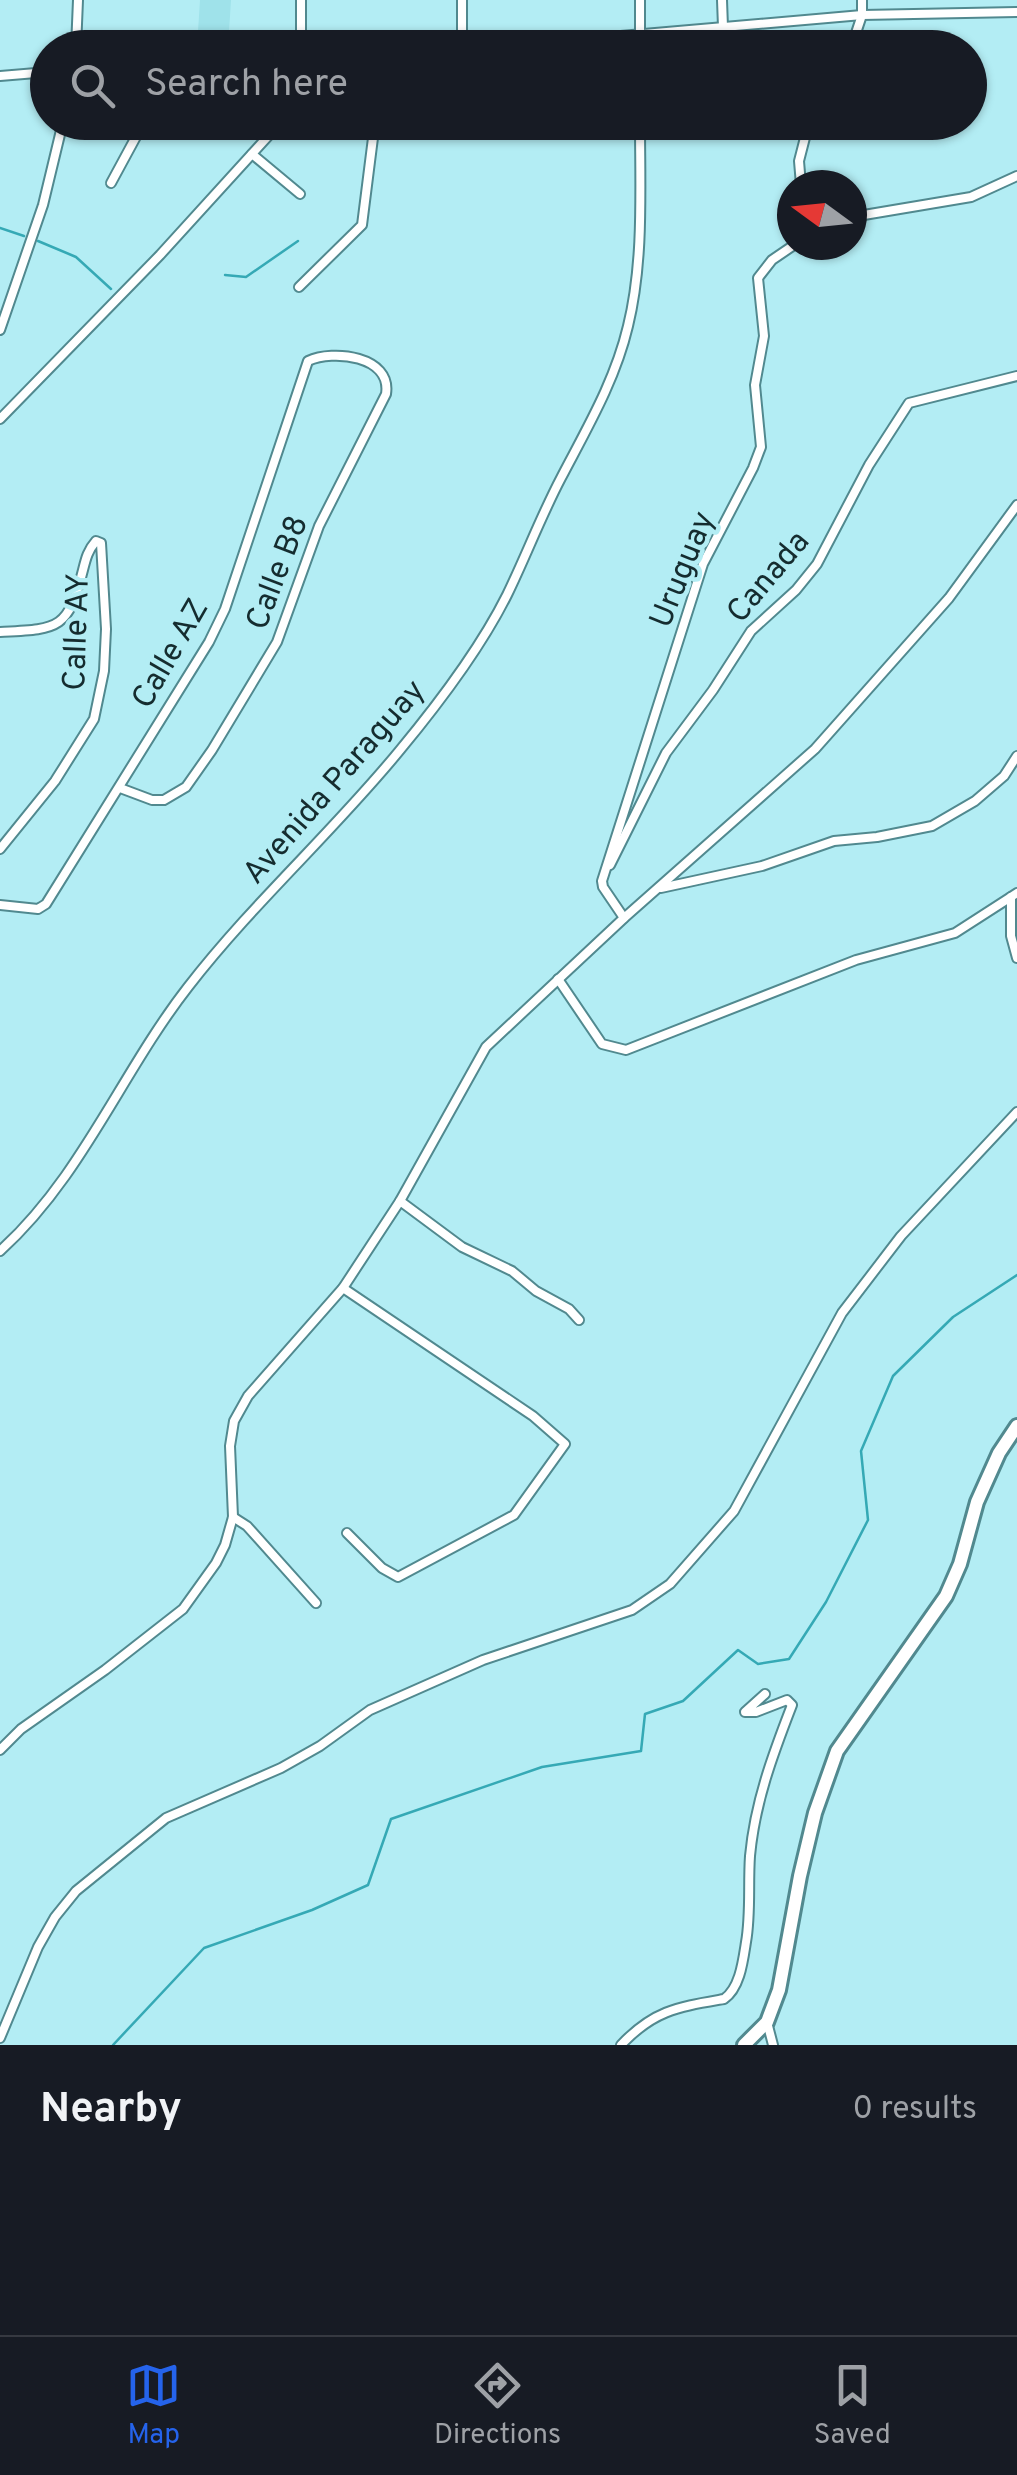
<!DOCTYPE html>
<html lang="en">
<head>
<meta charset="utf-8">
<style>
  body { margin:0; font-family:Overpass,sans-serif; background:#242831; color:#f1f3f6 }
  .compass { position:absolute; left:777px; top:170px; width:90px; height:90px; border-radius:50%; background:#171b24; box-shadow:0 2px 8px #0004; rotate:285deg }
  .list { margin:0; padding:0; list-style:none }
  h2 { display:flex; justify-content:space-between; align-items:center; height:130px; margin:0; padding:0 40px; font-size:42px }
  h2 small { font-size:32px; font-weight:400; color:#9ea1a6 }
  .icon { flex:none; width:55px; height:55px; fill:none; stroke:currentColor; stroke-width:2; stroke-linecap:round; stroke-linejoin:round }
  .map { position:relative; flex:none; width:1017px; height:2045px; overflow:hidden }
  .search { position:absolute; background:#171b24; box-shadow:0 2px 8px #0004; left:30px; right:30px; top:30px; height:110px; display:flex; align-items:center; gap:25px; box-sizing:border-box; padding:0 35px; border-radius:55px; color:#9ea1a6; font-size:38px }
  .sheet { height:290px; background:#171b24 }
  nav { display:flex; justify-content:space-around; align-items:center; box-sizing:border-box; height:140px; border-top:2px solid #363941; background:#171b24; font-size:28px; color:#9ea1a6 }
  nav a { display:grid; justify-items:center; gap:5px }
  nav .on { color:#2563eb }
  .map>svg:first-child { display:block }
  .built { fill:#9fe2ea }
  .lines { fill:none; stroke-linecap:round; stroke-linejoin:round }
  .stream { stroke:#35a9b5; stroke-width:2.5 }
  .minor-casing { stroke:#51898f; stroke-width:12 }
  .primary-casing { stroke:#51898f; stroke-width:18 }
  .minor { stroke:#fff; stroke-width:8 }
  .primary { stroke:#fff; stroke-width:12 }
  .labels { text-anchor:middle; stroke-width:9; stroke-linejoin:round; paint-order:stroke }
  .street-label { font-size:32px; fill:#152c2f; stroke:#b3edf4 }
</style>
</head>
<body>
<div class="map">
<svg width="1017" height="2045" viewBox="0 0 1017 2045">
  <rect width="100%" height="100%" fill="#b3edf4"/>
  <polygon class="built" points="200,0 231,0 228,47 197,47"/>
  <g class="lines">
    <g class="stream">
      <polyline points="0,228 24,236"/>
      <polyline points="38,241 76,257 111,289"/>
      <polyline points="225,275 246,277 298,241"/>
      <polyline points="113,2045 204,1948 312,1910 368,1885 391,1819 542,1767 641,1751 645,1714 683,1701 738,1650 758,1664 789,1659 826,1602 868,1520 861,1451 893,1376 953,1317 1017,1275"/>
    </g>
    <g class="minor-casing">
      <g id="minor">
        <polyline points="301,0 301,48"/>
        <polyline points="462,0 462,48"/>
        <polyline points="722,0 723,27"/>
        <polyline points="76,48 78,0"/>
        <polyline points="482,48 862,15 1017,12"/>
        <polyline points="640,48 640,0"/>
        <polyline points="851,48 862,15 862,0"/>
        <polyline points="0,76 48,72"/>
        <polyline points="718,122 744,127 772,122"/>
        <polyline points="252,154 300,194"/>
        <polyline points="111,183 144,122"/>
        <polyline points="801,185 799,161 809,122"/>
        <polyline points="852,217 971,197 1017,176"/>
        <polyline points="299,287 362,225 375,122"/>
        <polyline points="0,330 43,205 63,122"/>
        <polyline points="0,419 160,255 281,122"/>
        <path d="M0,632C59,629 68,630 83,570C86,558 88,550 96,541L101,543L106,629L104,671L94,719L55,781L0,849"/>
        <polyline points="610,865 666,753 713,690 751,631 796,590 817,564 869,465 909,403 1017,376"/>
        <polyline points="661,888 762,866 834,841 877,837 932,826 975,801 1004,776 1017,756"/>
        <polyline points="1011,897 1011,936 1017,958"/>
        <path d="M0,905L38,909L46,904L209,642L225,609L308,361C333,349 392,356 386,394L319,526L277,642L212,750L186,787L164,800H152L120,788"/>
        <polyline points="624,918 603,887 602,881 703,564 753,468 761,447 755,385 764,336 758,278 772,260 794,245"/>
        <polyline points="558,979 602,1044 626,1050 856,960 955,933 1017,893"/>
        <polyline points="400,1201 462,1247 512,1271 536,1291 569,1309 579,1320"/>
        <path d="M0,1251C82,1177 121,1073 188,987C253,903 333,832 400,750C439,703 480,649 507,595C526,556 541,516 561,478C587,428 615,381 628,326C644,261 640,189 640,122"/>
        <polyline points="343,1288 533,1416 565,1444 514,1515 398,1577 382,1568 347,1533"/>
        <polyline points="233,1517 247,1526 316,1603"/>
        <polyline points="0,1750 21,1729 105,1670 183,1609 216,1563 225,1545 233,1517 230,1446 234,1421 248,1396 343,1288 400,1201 486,1047 624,918 815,749 949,598 1017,505"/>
        <polyline points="767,2022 773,2045"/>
        <polyline points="0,2038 38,1947 55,1917 76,1891 166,1818 281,1768 320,1746 370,1710 483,1660 632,1610 670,1584 734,1511 842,1313 901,1236 1017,1112"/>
        <path d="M621,2045C654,2010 678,2007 724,1999C740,1988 743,1961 746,1942C751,1914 748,1884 750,1856C755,1802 773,1754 792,1705L787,1700L756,1712H745L765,1694"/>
      </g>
    </g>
    <g class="primary-casing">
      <polyline id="primary" points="744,2045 767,2022 779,1990 800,1876 815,1813 837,1751 946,1596 960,1564 977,1502 999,1453 1017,1426"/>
    </g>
    <use href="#minor" class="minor"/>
    <use href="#primary" class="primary"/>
  </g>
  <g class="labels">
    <g class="street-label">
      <text transform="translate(681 569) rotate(-68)" y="11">Uruguay</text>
      <text transform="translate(276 572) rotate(-69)" y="11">Calle B8</text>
      <text transform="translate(767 576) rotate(-50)" y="11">Canada</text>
      <text transform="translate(75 632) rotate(-88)" y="11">Calle AY</text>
      <text transform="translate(169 653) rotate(-60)" y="11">Calle AZ</text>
      <text transform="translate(333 781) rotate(-49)" y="11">Avenida Paraguay</text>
    </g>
  </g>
</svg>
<svg class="compass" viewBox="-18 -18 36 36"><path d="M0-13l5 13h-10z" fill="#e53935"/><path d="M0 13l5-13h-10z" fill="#9ea1a6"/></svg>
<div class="search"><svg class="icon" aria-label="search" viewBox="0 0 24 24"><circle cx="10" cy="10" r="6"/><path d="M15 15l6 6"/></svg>Search here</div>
</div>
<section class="sheet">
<h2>Nearby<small>0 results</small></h2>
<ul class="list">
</ul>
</section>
<nav>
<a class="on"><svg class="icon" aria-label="map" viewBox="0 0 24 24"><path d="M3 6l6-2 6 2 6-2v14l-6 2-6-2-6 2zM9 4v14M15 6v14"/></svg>Map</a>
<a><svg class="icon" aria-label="directions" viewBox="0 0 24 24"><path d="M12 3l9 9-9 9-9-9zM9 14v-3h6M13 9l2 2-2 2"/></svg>Directions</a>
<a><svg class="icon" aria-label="saved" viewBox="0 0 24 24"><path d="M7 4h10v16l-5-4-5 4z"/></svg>Saved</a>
</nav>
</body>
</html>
